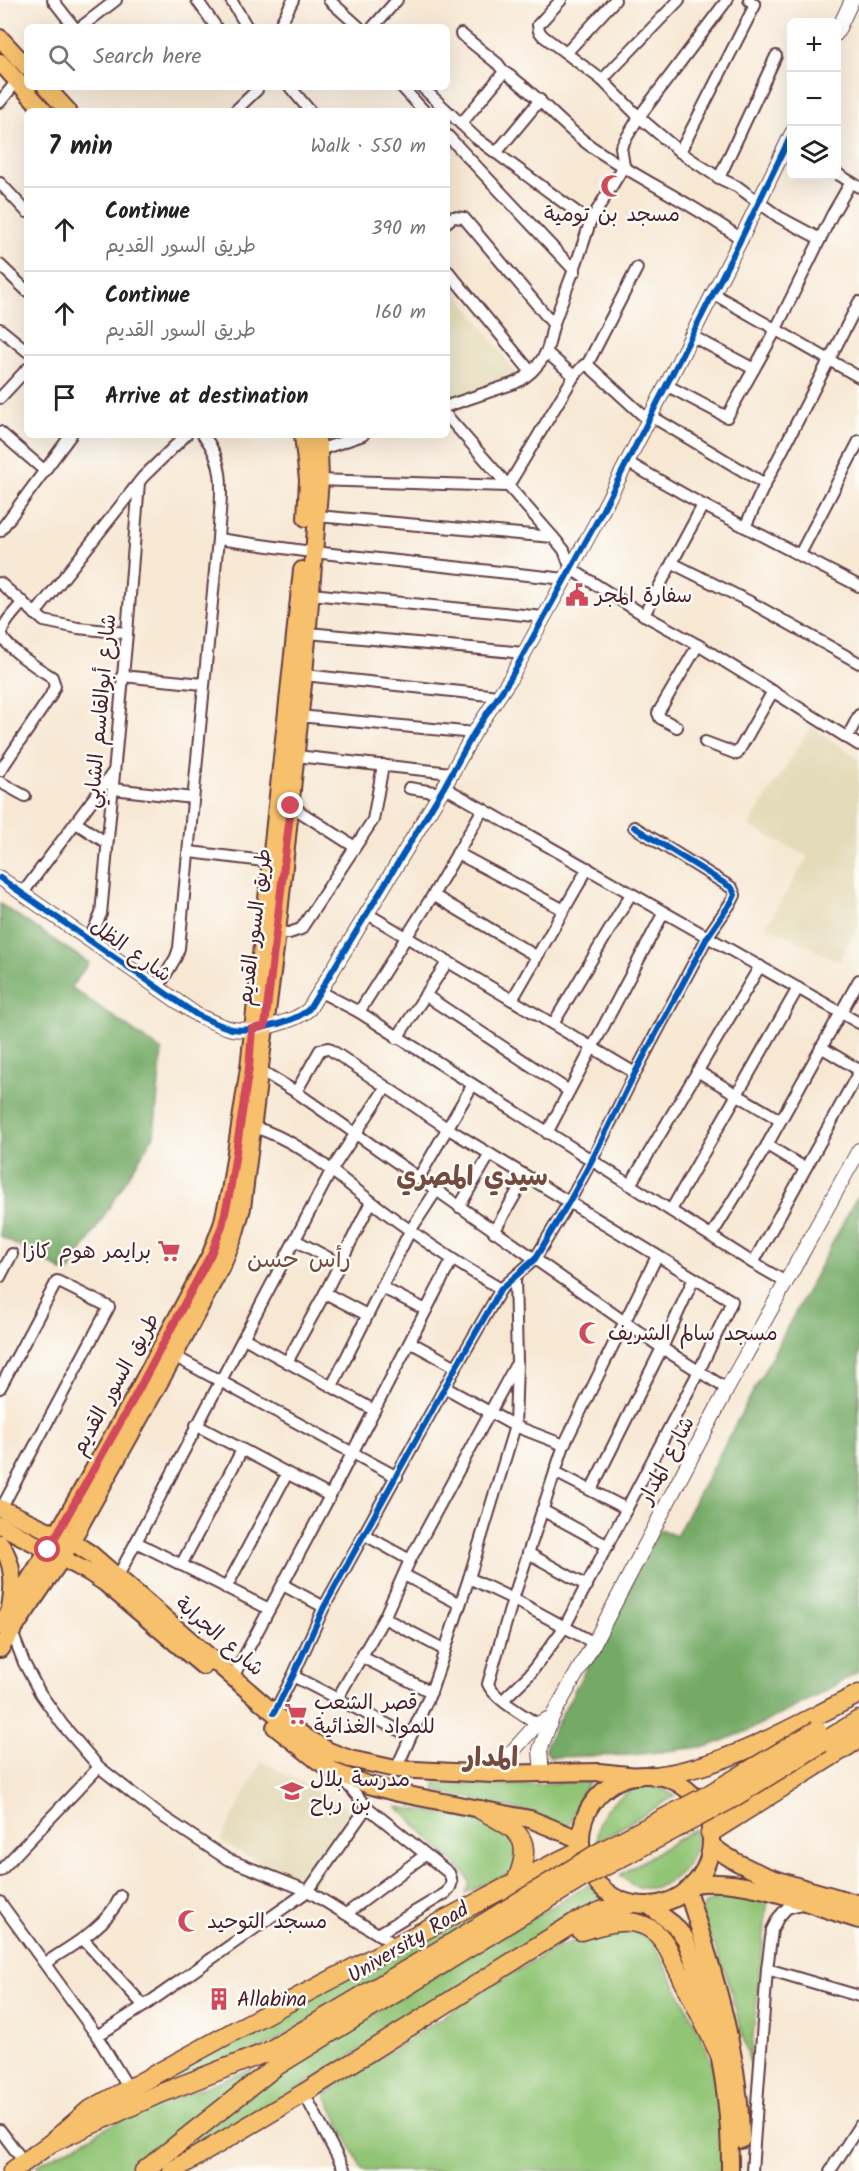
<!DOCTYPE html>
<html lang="en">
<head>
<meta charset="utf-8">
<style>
  body { margin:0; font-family:Kalam,"Playpen Sans Arabic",sans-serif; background:#f6f6f6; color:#222 }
  .controls { position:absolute; right:18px; top:18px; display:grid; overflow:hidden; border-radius:9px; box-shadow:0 6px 24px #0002 }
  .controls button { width:54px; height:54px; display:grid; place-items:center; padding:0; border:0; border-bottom:2px solid #e0e0e0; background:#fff; color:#222; font:30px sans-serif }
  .stop { position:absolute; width:18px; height:18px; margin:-14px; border:4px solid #d1495b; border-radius:50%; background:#fff }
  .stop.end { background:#d1495b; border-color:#fff; box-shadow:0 2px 6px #0008 }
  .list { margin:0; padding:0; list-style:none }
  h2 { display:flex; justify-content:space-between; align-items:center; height:78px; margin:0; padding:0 24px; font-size:26px }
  h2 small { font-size:20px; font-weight:400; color:#767676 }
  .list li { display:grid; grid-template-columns:39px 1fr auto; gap:18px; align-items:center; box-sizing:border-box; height:84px; padding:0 24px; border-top:2px solid #e0e0e0 }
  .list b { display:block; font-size:22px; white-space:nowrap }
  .list p { margin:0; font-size:20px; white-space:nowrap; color:#767676 }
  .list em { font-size:20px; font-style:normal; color:#767676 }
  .icon { flex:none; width:33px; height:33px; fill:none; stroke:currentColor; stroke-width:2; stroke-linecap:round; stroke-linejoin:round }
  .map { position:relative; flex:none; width:859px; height:2171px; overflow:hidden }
  .search { position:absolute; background:#fff; box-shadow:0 6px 24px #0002; left:24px; top:24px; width:426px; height:66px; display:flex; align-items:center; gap:15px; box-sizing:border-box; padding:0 21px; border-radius:9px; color:#767676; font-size:22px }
  .panel { position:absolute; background:#fff; box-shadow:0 6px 24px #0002; left:24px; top:108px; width:426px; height:330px; border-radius:9px }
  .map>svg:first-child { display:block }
  .built { fill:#e4dbba }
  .green { fill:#91c475; stroke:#6e7250; stroke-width:1.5 }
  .forest { fill:#74aa66; stroke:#5f6448; stroke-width:1.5 }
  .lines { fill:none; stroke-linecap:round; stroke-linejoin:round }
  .minor-casing { stroke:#643d44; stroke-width:14 }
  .tertiary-casing { stroke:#643d44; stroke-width:16 }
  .primary-casing { stroke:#643d44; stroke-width:20 }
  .trunk-casing { stroke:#643d44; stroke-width:21 }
  .minor { stroke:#fff; stroke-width:10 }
  .tertiary { stroke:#fff; stroke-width:14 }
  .primary { stroke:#f7c06c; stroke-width:16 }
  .trunk { stroke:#f7c06c; stroke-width:18 }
  .trunk-bridge-casing { stroke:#643d44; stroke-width:21; stroke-linecap:butt }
  .trunk-bridge { stroke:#f7c06c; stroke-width:18 }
  .cycleway-casing { stroke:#fdfcf7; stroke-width:10 }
  .cycleway { stroke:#0057b8; stroke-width:6 }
  .route { stroke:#d1495b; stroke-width:8 }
  .labels { text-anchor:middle; stroke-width:5; stroke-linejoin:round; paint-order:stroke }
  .poi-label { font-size:21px; fill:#4a1f2b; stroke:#fdfcf7; text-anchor:start }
  .street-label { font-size:21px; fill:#4a1f2b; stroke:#fdfcf7 }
  .quarter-label { font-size:24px; fill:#764b3f; stroke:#fdfcf7 }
  .district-label { font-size:27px; font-weight:bold; fill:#764b3f; stroke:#fdfcf7 }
</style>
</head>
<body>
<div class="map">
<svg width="859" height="2171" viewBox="0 0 859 2171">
  <rect width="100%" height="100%" fill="#fdfcf7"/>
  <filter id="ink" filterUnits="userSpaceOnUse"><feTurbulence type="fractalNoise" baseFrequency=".0167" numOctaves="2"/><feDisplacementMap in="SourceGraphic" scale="12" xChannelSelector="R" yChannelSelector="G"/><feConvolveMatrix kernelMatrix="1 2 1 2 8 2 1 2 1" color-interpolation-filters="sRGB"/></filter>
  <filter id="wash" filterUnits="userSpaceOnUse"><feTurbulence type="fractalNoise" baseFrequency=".008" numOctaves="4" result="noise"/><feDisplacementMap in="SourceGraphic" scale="24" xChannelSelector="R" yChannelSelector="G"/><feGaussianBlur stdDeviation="1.35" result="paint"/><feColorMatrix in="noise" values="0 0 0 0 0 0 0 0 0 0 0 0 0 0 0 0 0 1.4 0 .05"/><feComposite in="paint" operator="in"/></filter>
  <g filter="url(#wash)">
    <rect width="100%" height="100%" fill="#f7e8d4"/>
    <g class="built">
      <polygon points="447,279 521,379 447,400"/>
      <polygon points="811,726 859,759 859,925 839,961 766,926 808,857 749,826"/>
      <polygon points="262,1761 356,1813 310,1891 220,1841"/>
    </g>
    <g class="green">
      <polygon points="590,1781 580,1797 568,1829 540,1815 435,1791 435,1783 519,1785"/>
      <path d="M641,1785L662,1788L675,1796L597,1842C596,1810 615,1798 641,1785Z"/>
      <polygon points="398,1807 495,1821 516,1831 519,1869 466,1893 470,1883 465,1874"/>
      <path d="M695,1829C703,1869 650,1910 620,1875Z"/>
      <polygon points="571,1859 270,2045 120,2106 138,2088"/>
      <polygon points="590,1884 604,1899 165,2171 155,2171 283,2067"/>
      <polygon points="714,1887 768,1897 750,2063 727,1977 702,1916 704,1905 715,1899"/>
      <polygon points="629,1928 653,1942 699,2030 715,2071 721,2098 722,2171 363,2171 325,2094 475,1996 556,1947 595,1935"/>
      <polygon points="256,2067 127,2171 41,2171 36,2166 125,2118"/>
    </g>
    <g class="forest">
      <polygon points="0,904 89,963 71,987 162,1051 154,1135 68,1274 0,1236"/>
      <polygon points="859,1193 859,1671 813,1698 745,1732 709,1746 632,1755 550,1757 545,1749 547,1742 660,1529 676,1536"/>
    </g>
  </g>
  <g filter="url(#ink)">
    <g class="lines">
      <g class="minor-casing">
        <g id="minor">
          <polyline points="53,0 74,27"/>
          <polyline points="197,0 216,27"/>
          <polyline points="231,0 247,27"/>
          <polyline points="329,0 359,27"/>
          <polyline points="561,0 538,25 539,31 543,36 602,80 639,117 680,152 719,178 738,187 779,217 820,239"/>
          <polyline points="81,27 116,0"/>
          <polyline points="279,27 293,0"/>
          <polyline points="373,27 397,0"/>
          <polyline points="567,52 615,0"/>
          <path d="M504,72C537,93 560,125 592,147C640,180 694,204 741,239"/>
          <polyline points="602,80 679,0"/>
          <polyline points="290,87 310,111"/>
          <polyline points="402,87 424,111"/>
          <path d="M422,87L476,138L590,222C580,257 566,289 554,323C551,332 550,342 547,350C541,364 528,377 515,383L447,406"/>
          <polyline points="0,102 17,81"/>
          <polyline points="235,111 257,90 257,87"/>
          <polyline points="461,124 504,72 498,64 461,34"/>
          <polyline points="447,135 575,271"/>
          <polyline points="680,152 755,5 749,0"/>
          <polyline points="496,153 540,100"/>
          <polyline points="836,173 859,187"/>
          <polyline points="719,178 776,56"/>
          <polyline points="0,183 27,212"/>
          <polyline points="447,222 453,217 464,218 554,325"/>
          <polyline points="590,222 624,166 621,147 639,117 727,0"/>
          <polyline points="0,265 27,291"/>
          <polyline points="447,270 531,372"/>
          <polyline points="712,293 859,377"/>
          <polyline points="0,329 27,351"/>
          <polyline points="690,335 754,369"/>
          <polyline points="587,365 637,268"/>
          <polyline points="574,376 584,365 590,367 648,420"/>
          <polyline points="666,385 727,417 773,335 832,215 851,182"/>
          <polyline points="0,398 27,369"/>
          <polyline points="447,416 553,537 564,550 571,569 644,615 698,645 859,745"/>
          <polyline points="651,416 765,484 745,527"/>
          <polyline points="0,432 45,471"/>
          <polyline points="319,450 363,435"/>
          <polyline points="627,462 703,505 859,586"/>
          <polyline points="316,480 508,486 574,376 546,352"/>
          <polyline points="765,484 859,302"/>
          <polyline points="317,516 553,537"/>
          <polyline points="0,531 71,435"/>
          <polyline points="218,539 304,551 565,579"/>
          <polyline points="800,554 859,441"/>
          <polyline points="672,563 752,603 859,663"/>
          <polyline points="0,583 44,621 78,628 127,633"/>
          <polyline points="311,594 544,617"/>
          <polyline points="35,614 143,477 186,435"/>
          <polyline points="644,615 703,505"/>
          <polyline points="308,633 524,653"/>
          <polyline points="304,675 498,696"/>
          <polyline points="122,676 203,684"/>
          <polyline points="299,716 474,733"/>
          <polyline points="677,727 660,718 658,713 698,645"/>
          <polyline points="847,738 859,715"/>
          <polyline points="705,742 737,754 773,691"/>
          <polyline points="296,756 451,773"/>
          <path d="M0,771L50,697L55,686L52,677C42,671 2,646 2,634C2,623 17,610 23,602"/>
          <polyline points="0,782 25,796"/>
          <polyline points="444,787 859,1023"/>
          <polyline points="409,788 440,793"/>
          <polyline points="113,789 193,798"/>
          <polyline points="291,806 355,847"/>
          <polyline points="76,823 107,843"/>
          <polyline points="190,852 272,862"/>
          <polyline points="457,853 564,910"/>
          <polyline points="22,894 114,771"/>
          <polyline points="433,895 536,956"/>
          <polyline points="366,913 635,1073"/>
          <polyline points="277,933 289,933 301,929 373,820 383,765"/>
          <polyline points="89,940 101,914 127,633 139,482"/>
          <path d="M158,988L176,957L179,948L218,539C220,501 229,466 203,435"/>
          <polyline points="319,991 359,1012 753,1263 786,1282"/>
          <polyline points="425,995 569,1091"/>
          <polyline points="512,1000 588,868"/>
          <polyline points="359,1012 433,895 483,809"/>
          <polyline points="553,1024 631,894"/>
          <polyline points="397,1038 448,961"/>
          <polyline points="821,1047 859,1070"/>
          <polyline points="260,1070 296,1092 662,1348 727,1389"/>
          <polyline points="697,1071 780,1120"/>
          <polyline points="296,1092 320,1050 328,1048 447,1128 732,1301 699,1371 564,1628 530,1674 503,1700"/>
          <path d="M254,1127C304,1143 330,1171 372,1202C413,1234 456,1263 501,1289"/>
          <polyline points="547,1133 664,912"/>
          <polyline points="767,1145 805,1168"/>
          <polyline points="418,1179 472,1086"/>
          <polyline points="630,1185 760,966"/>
          <polyline points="459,1207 490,1154"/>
          <polyline points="671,1210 798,988"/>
          <polyline points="494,1232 526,1176"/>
          <polyline points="711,1236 767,1145 859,980"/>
          <polyline points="295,1240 340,1264"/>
          <polyline points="753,1263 859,1072"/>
          <polyline points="0,1277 12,1254"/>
          <polyline points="381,1287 426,1310"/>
          <polyline points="325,1293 367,1315"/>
          <polyline points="244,1338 374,1410"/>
          <polyline points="410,1342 456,1367"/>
          <polyline points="174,1356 397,1477"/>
          <polyline points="287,1362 325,1293 371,1202"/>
          <polyline points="332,1386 410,1231 436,1191"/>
          <polyline points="0,1388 57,1281 109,1307 1,1509"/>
          <polyline points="446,1388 515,1426 564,1445"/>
          <polyline points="196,1425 330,1496"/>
          <polyline points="555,1472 627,1509"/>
          <polyline points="591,1490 662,1348 694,1278"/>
          <polyline points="542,1510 608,1546"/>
          <polyline points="365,1535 410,1560"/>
          <polyline points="528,1553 587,1586"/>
          <polyline points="181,1565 242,1450"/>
          <polyline points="404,1575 460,1604"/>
          <polyline points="118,1576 136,1542"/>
          <polyline points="469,1578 513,1599 594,1643"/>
          <polyline points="283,1585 324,1607"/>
          <polyline points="226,1588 287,1474"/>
          <polyline points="269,1609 136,1542 331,1171 386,1087"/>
          <polyline points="384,1618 445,1650"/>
          <polyline points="12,1632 24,1663 40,1693 62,1724 99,1767 156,1812 227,1859 308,1891 396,1945"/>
          <polyline points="362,1657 431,1692"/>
          <polyline points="293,1676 410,1736"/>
          <polyline points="233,1677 330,1496 452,1260"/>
          <polyline points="337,1699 384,1618 410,1560 515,1366"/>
          <polyline points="274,1713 293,1676 324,1607 456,1367 501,1289 535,1259 569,1202 592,1160 635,1073 708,936 732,901 735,895 732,888 634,827"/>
          <path d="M537,1724C524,1715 494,1699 488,1684L513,1599L564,1445L657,1256"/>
          <polyline points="396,1769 431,1692 469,1578 515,1426 517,1362 515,1277"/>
          <path d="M339,1775L367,1807L449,1873C453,1881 452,1886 446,1893L378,1934"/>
          <polyline points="0,1871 99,1767"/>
          <polyline points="0,1902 97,2036 129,2089"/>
          <polyline points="346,1914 425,1855"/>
          <polyline points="83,1939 144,2006"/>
          <path d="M45,1963C75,1944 105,1928 121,1896"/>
          <polyline points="767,1969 859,1996"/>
          <polyline points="97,2036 144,2006 308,1891 367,1807"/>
          <polyline points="304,2093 345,2171"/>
          <polyline points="0,2130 24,2162"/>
          <polyline points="752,2171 767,1969 772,1930 778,1918 787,1908 805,1903"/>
          <polyline points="830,2171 859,2126"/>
        </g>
      </g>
      <g class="tertiary-casing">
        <g id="tertiary">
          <polyline points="836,34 852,0"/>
          <path d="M0,878L197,1015C208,1020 220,1026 232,1029C252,1032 294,1023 309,1009L444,787L474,733L510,679L597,521L741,239L792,133"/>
          <polyline points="492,1774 537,1724 552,1717"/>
          <polyline points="542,1774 540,1750 552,1717 594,1643 727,1389 859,1150"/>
        </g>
      </g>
      <g class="primary-casing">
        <g id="primary">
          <polyline points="0,38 27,67"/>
          <polyline points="0,62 44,111"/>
          <polyline points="46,87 68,111"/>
          <polyline points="303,435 308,480 306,518"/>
          <polyline points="0,1508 71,1541 91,1554 274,1713 304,1736 329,1751 350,1759 396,1769 492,1774 599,1772 638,1776"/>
          <polyline points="0,1525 90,1573 105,1583 203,1666"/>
          <path d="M0,1543C14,1563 14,1584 10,1608"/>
          <polyline points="0,1626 48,1550 133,1400 211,1254 222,1225 230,1191 249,1068 302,570"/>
          <polyline points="0,1649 62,1558 174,1356 223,1263 234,1236 242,1208 277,933 304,675 320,480 319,450 316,435"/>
          <polyline points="275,1727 318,1761 337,1773 369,1785 398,1793 530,1819 581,1840"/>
          <circle cx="646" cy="1840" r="65"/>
          <path d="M711,1845C753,1879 808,1888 859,1904"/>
          <path d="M694,1884C745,1876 810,1905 859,1920"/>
          <path d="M687,1890C714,1972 740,2054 741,2140"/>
          <path d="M648,1905L673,1924L685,1938C714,2013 731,2090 730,2171"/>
        </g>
      </g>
      <g class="trunk-casing">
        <g id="trunk">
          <polyline points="822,1743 859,1720"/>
          <path d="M656,1776C730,1766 793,1726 859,1694"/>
          <path d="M481,1810C519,1831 535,1837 516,1882"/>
          <polyline points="710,1833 859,1739"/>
          <path d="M581,1931C613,1921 645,1912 666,1945L720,2055"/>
          <polyline points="51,2143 88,2111 238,2029 516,1882 581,1850"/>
          <polyline points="12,2171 51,2143 154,2096 267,2052 455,1941"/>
          <polyline points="144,2171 275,2067 462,1952"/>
          <polyline points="172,2171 304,2093 574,1923 601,1911 630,1904"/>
        </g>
      </g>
      <use href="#minor" class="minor"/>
      <use href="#tertiary" class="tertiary"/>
      <use href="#primary" class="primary"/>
      <use href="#trunk" class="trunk"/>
      <g class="trunk-bridge-casing">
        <g id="trunk-bridge">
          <polyline points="455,1941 598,1853 706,1796 817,1730"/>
          <polyline points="462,1952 579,1880 728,1801 822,1743"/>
        </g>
      </g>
      <use href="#trunk-bridge" class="trunk-bridge"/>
      <g class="cycleway-casing">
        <g id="cycleway">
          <path d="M0,878L197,1015C208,1020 220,1026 232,1029C252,1032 294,1023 309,1009L444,787L474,733L510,679L597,521L741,239L792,133"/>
          <polyline points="274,1713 293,1676 324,1607 456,1367 501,1289 535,1259 569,1202 592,1160 635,1073 708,936 732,901 735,895 732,888 634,827"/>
        </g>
      </g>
      <use href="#cycleway" class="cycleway"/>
    </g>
  </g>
  <g class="lines" filter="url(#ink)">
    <polyline class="route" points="48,1550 133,1400 211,1254 222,1226 230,1191 249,1068 252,1029 265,1026 291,806"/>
  </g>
  <defs>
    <g id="mosque-bare" transform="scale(1.8)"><path d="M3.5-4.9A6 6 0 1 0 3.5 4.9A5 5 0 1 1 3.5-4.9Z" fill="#d1495b" stroke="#fdfcf7" stroke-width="2.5" paint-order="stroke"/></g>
    <g id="civic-bare" transform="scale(1.8)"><path d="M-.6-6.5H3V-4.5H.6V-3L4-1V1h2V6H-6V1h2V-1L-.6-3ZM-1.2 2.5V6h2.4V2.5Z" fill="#d1495b" stroke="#fdfcf7" stroke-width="2.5" paint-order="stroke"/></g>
    <g id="supermarket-bare" transform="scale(1.8)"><path d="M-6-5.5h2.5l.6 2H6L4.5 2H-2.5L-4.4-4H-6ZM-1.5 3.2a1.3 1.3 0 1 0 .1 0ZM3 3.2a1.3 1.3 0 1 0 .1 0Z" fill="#d1495b" stroke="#fdfcf7" stroke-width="2.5" paint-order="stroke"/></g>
    <g id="school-bare" transform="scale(1.8)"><path d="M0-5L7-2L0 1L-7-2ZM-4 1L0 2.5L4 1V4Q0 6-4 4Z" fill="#d1495b" stroke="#fdfcf7" stroke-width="2.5" paint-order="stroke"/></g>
    <g id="building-bare" transform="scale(1.8)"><path d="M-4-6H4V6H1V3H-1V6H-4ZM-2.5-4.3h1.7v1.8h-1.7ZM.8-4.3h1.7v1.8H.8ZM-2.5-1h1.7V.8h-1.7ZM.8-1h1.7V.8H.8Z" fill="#d1495b" stroke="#fdfcf7" stroke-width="2.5" paint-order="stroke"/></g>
  </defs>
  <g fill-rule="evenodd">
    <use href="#mosque-bare" x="612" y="186"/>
    <use href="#civic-bare" x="577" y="595"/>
    <use href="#supermarket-bare" x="169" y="1251"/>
    <use href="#mosque-bare" x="590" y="1333"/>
    <use href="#supermarket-bare" x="296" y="1714"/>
    <use href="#school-bare" x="292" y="1791"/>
    <use href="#mosque-bare" x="189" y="1921"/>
    <use href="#building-bare" x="219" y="1999"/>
  </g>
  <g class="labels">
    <g class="poi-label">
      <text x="612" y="221" text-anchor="middle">مسجد بن تومية</text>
      <text x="595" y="602">سفارة المجر</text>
      <text x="151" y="1258" text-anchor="end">برايمر هوم كازا</text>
      <text x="608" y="1340">مسجد سالم الشريف</text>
      <text x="314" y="1709">قصر الشعب<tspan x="314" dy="24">للمواد الغذائية</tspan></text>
      <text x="310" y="1786">مدرسة بلال<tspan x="310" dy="24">بن رباح</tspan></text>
      <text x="207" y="1928">مسجد التوحيد</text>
      <text x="237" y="2006">Allabina</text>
    </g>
    <g class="street-label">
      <text transform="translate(100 711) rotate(-85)" y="7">شارع أبوالقاسم الشابي</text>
      <text transform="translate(254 927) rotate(-83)" y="7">طريق السور القديم</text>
      <text transform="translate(131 950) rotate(35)" y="7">شارع الظل</text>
      <text transform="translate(115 1384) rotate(-61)" y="7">طريق السور القديم</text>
      <text transform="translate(666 1460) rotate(-62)" y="7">شارع المدار</text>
      <text transform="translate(220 1636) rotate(41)" y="7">شارع الجرابة</text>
      <text transform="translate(408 1942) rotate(-31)" y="7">University Road</text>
    </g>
    <g class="quarter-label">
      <text x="299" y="1267">رأس حسن</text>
    </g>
    <g class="district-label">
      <text x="472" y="1185">سيدي المصري</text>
      <text x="491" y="1766">المدار</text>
    </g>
  </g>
</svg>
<div class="controls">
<button>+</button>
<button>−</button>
<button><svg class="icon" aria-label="layers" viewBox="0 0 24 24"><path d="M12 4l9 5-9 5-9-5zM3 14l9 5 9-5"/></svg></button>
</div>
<div class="stop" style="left:48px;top:1550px"></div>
<div class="stop end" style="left:291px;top:806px"></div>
<div class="search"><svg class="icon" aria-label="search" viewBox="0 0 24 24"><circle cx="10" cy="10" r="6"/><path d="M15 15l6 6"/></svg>Search here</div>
<section class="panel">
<h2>7 min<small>Walk · 550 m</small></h2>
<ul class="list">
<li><svg class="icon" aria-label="ahead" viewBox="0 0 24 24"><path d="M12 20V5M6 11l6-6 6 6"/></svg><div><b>Continue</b><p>طريق السور القديم</p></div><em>390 m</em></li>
<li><svg class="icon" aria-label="ahead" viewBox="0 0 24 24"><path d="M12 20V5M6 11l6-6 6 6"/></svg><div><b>Continue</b><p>طريق السور القديم</p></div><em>160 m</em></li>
<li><svg class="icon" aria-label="arrive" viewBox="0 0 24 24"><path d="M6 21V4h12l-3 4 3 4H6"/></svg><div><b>Arrive at destination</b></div></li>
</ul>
</section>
</div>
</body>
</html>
